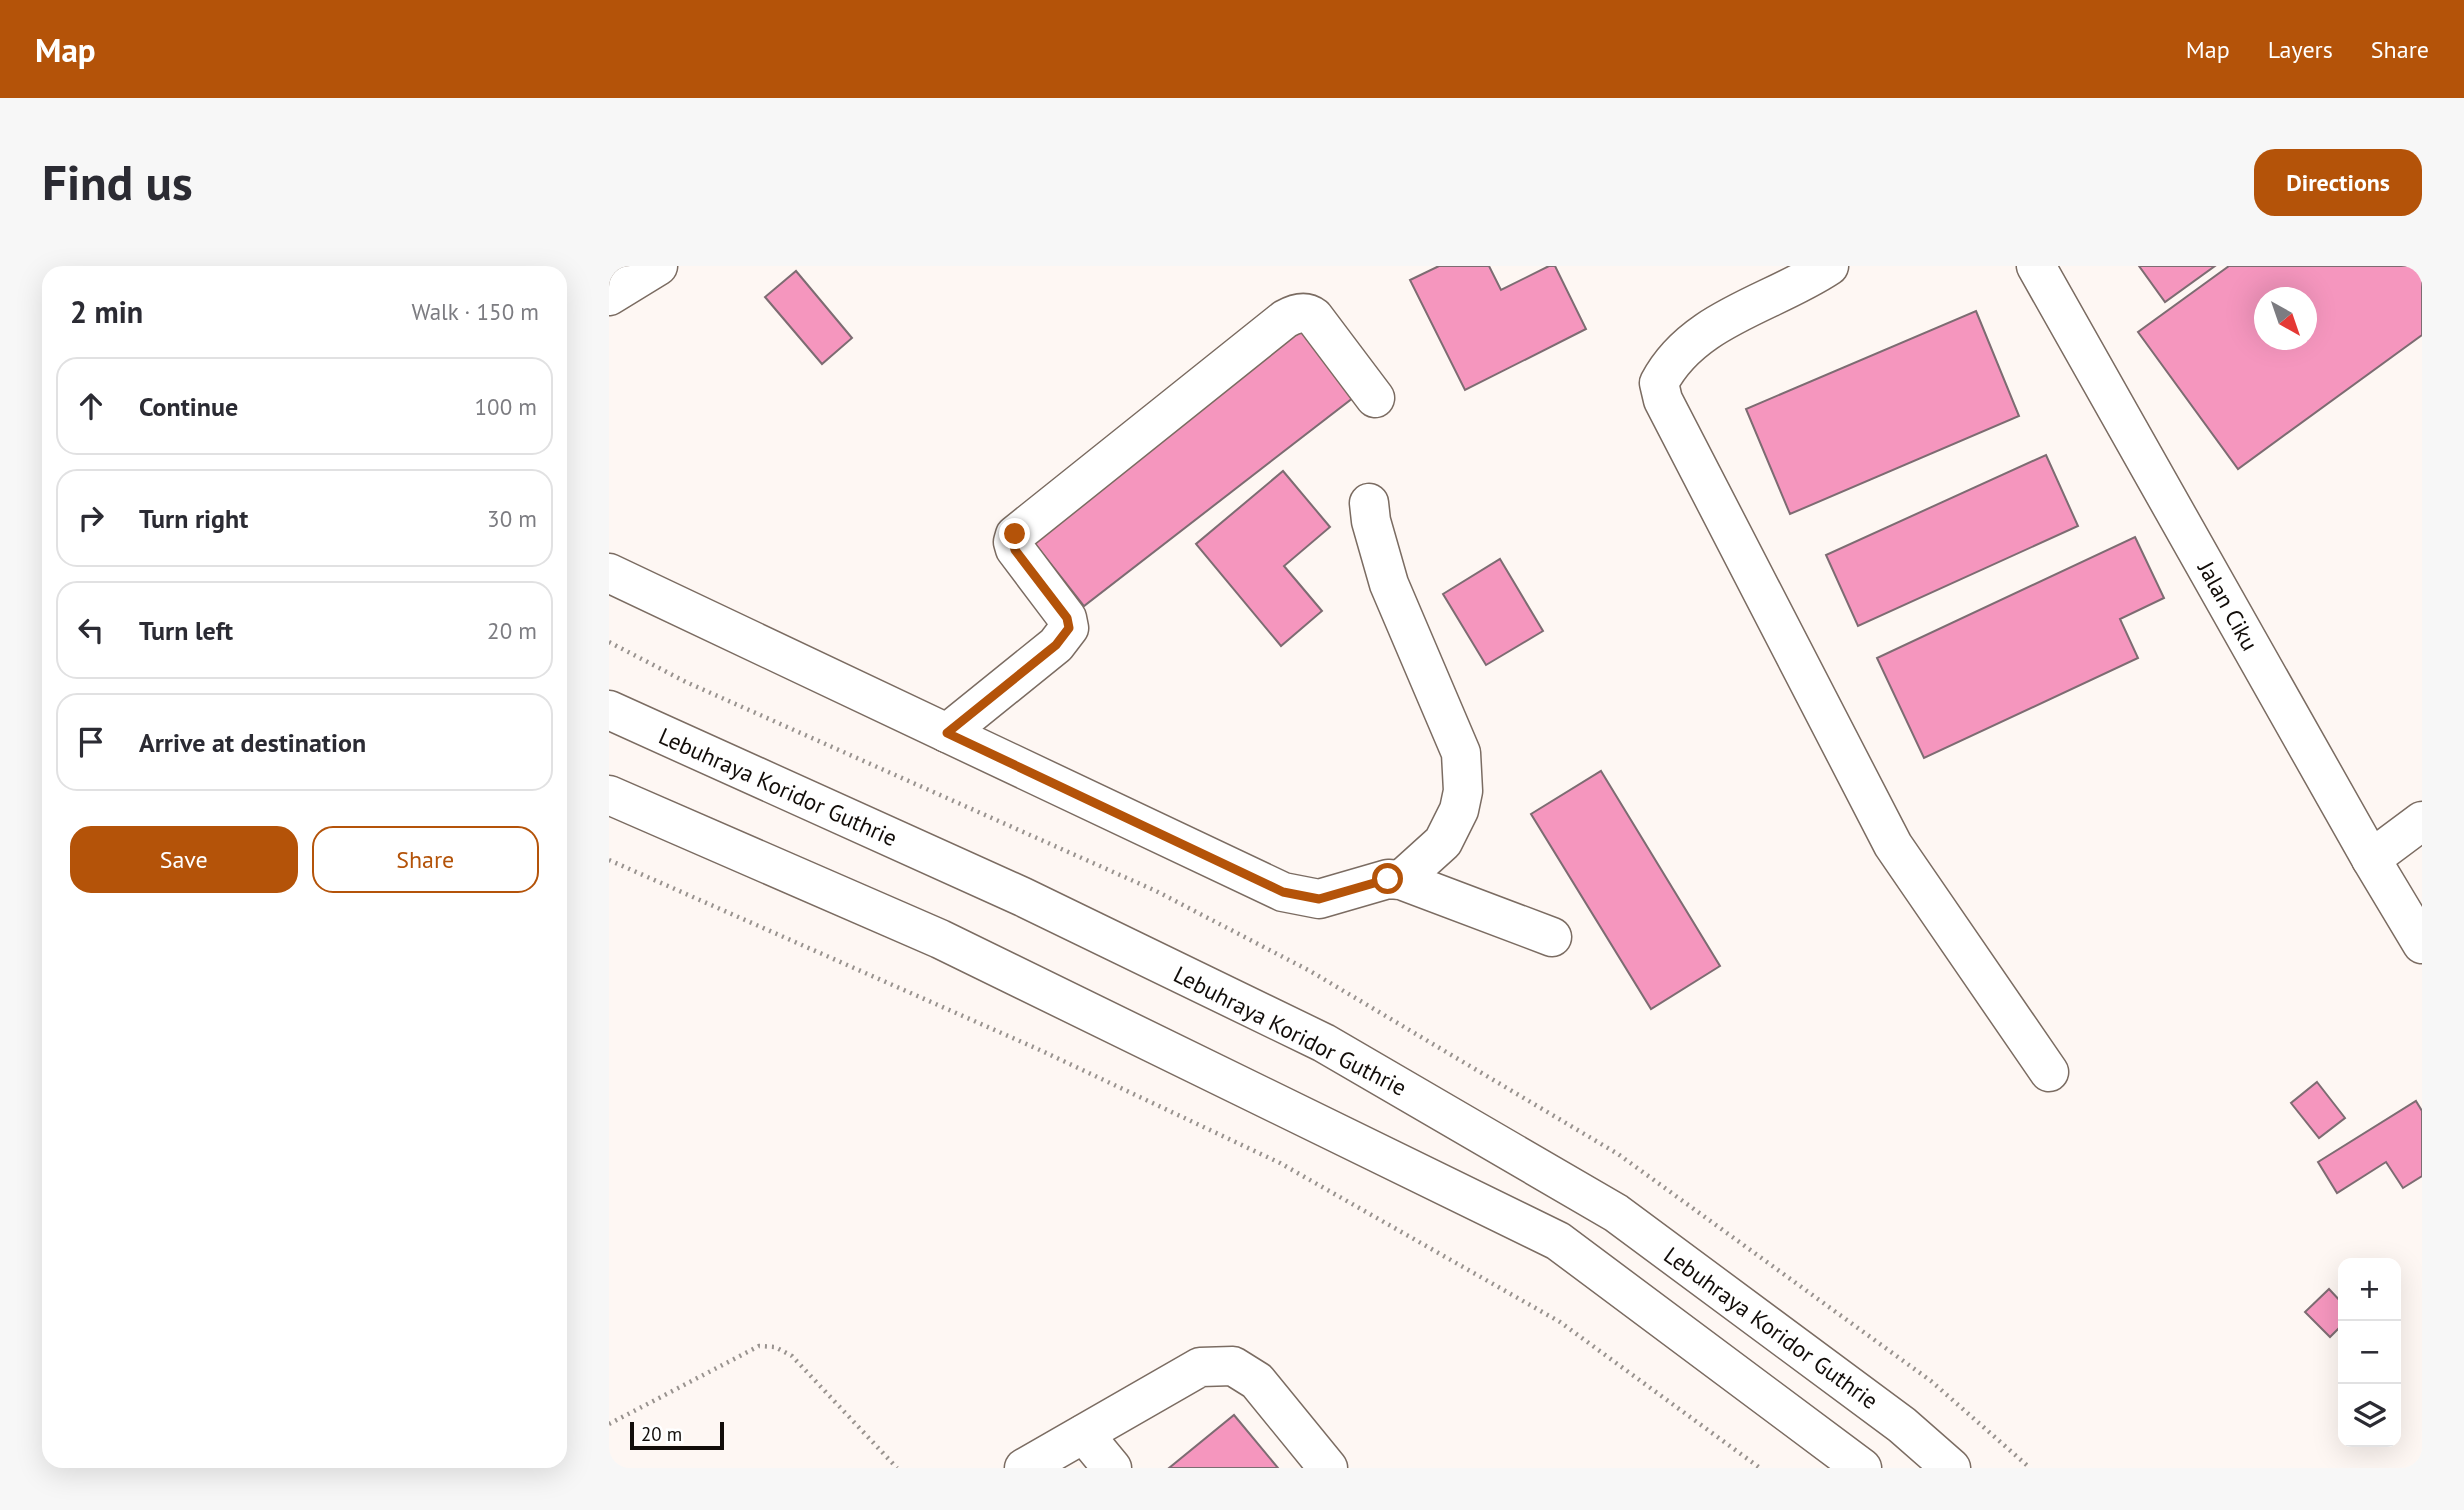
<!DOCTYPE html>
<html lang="en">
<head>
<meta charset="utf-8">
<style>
  body { margin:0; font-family:"PT Sans",sans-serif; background:#f7f7f7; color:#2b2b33 }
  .controls { position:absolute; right:21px; bottom:21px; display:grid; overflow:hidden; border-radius:14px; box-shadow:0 7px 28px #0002 }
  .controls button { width:63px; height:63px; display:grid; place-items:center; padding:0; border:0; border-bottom:2px solid #e1e1e2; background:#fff; color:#2b2b33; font:35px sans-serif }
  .compass { position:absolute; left:1645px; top:21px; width:63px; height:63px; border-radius:50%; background:#fff; box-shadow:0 7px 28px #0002; rotate:140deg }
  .scale { position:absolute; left:21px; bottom:18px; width:94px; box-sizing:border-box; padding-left:7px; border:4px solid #120d09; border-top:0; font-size:19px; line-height:24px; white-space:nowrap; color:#120d09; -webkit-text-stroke:5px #fff; paint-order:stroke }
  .stop { position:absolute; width:21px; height:21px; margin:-16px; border:5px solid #b45309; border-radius:50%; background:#fff }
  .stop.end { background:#b45309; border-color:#fff; box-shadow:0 2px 7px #0008 }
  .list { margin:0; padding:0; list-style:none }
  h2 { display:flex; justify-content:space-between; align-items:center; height:91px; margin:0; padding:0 28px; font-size:30px }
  h2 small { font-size:23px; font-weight:400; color:#7c7c81 }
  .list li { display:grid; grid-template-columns:46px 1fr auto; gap:21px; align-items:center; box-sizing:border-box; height:98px; margin:0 14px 14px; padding:0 14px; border:2px solid #e1e1e2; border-radius:21px }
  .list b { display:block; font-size:26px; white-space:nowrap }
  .list em { font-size:23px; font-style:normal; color:#7c7c81 }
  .actions { display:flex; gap:14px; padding:21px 28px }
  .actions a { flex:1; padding:16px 0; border:2px solid #b45309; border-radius:21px; text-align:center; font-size:24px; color:#b45309 }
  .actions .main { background:#b45309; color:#fff }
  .icon { flex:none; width:38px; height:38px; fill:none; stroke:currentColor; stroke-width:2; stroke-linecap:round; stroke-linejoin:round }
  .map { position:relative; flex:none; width:1813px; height:1202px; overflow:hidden; border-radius:21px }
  header { display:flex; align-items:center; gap:42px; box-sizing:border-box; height:98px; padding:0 35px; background:#b45309; color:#fff }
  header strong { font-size:33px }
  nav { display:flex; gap:38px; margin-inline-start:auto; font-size:24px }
  .intro { display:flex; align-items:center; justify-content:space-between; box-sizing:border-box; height:168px; padding:0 42px }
  h1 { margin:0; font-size:49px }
  .button { padding:18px 32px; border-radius:21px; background:#b45309; color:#fff; font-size:24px; font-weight:700 }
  main { display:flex; gap:42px; padding:0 42px }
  aside { flex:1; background:#fff; border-radius:21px; box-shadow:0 7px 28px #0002 }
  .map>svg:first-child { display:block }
  .building { fill:#f596be; stroke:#7d6c72; stroke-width:2; fill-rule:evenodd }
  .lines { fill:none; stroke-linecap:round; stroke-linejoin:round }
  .minor-casing { stroke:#7b6c62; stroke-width:41 }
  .highway-casing { stroke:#7b6c62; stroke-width:41 }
  .path { stroke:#99938f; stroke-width:4.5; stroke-dasharray:2 5; stroke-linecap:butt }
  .minor { stroke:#fff; stroke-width:38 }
  .highway { stroke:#fff; stroke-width:38 }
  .route { stroke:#b45309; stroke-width:9 }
  .labels { text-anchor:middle; stroke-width:5; stroke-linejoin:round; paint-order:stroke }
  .street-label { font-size:23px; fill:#120d09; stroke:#fff }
</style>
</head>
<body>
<header>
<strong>Map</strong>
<nav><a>Map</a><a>Layers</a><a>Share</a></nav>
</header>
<div class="intro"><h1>Find us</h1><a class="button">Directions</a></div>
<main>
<aside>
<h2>2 min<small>Walk · 150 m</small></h2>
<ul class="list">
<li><svg class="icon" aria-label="ahead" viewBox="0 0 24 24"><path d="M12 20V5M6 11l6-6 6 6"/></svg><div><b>Continue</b></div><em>100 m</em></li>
<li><svg class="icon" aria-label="right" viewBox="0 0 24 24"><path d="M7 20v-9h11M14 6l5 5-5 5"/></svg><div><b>Turn right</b></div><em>30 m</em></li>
<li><svg class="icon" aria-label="left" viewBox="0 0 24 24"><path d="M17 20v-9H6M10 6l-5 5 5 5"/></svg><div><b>Turn left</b></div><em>20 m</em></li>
<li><svg class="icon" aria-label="arrive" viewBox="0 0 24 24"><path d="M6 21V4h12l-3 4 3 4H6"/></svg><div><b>Arrive at destination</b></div></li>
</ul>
<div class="actions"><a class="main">Save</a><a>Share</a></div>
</aside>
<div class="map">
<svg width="1813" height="1202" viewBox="0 0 1813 1202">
  <rect width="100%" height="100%" fill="#fef7f3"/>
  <g class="building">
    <polygon points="830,0 880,0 892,24 940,0 946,0 977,63 856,124 801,14"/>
    <polygon points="1530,0 1606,0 1556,36"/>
    <path d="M1620,0H1813V69L1629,203L1529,66ZM1656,32H1698V74H1656Z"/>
    <polygon points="187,5 243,72 213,98 156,31"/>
    <polygon points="1367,45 1410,150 1181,248 1137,143"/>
    <polygon points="695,58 749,128 475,340 420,270"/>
    <polygon points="1437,189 1469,260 1249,360 1217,289"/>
    <polygon points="674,205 721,261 675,300 713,345 672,380 587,278"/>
    <polygon points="1526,271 1555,332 1511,353 1529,392 1315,492 1268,392"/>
    <polygon points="891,293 934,365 877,399 834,328"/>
    <polygon points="992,505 1111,700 1042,743 922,548"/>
    <polygon points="1708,816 1736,852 1710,872 1682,837"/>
    <polygon points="1807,835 1813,845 1813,910 1794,922 1777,896 1728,927 1709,896"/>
    <polygon points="1720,1023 1734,1038 1734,1058 1721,1071 1696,1046"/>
    <polygon points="625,1149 669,1202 560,1202"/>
  </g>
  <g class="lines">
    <g class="minor-casing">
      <g id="minor">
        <path d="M1220,0C1163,38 1084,52 1050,117L1054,134L1284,579L1440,806"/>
        <polyline points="1427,0 1762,593 1813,678"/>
        <polyline points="0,30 49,0"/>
        <polyline points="760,237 762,255 780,318 852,487 854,525 850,544 834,576 792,614"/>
        <polyline points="0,307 674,626 710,633 779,613 792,614 943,671"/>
        <path d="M338,467L447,379L460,362L458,352L406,283L404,276L406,269L676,53C685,48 696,44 705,51L766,132"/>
        <polyline points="1762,593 1813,555"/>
        <polyline points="475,1168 503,1202"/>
        <polyline points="415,1202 591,1101 624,1100 648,1115 719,1202"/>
      </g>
    </g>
    <g class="highway-casing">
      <g id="highway">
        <polyline points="0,444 414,631 715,777 1007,947 1293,1159 1342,1202"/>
        <polyline points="0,529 331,673 949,975 1253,1202"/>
      </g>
    </g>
    <g class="path">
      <polyline points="0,376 77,416 547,625 701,705 1009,888 1322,1115 1421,1202"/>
      <polyline points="0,594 431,784 671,897 951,1056 1151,1202"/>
      <polyline points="0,1158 150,1080 166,1081 183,1090 288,1202"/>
    </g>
    <use href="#minor" class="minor"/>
    <use href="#highway" class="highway"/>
  </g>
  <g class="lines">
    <polyline class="route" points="406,268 404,276 406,284 458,352 460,362 447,379 338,467 674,626 710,633 779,613"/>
  </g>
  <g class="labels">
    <g class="street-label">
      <text transform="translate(1619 340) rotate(61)" y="8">Jalan Ciku</text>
      <text transform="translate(169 521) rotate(24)" y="8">Lebuhraya Koridor Guthrie</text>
      <text transform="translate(681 765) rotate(27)" y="8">Lebuhraya Koridor Guthrie</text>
      <text transform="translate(1162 1062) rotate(36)" y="8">Lebuhraya Koridor Guthrie</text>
    </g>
  </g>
</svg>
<div class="controls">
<button>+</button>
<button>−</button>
<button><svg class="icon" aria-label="layers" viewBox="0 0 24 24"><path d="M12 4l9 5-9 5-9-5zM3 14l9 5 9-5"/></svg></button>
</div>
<svg class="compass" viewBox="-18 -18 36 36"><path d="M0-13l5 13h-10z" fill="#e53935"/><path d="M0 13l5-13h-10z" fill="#7c7c81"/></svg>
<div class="scale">20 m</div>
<div class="stop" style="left:779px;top:613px"></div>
<div class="stop end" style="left:406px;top:268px"></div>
</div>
</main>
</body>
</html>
